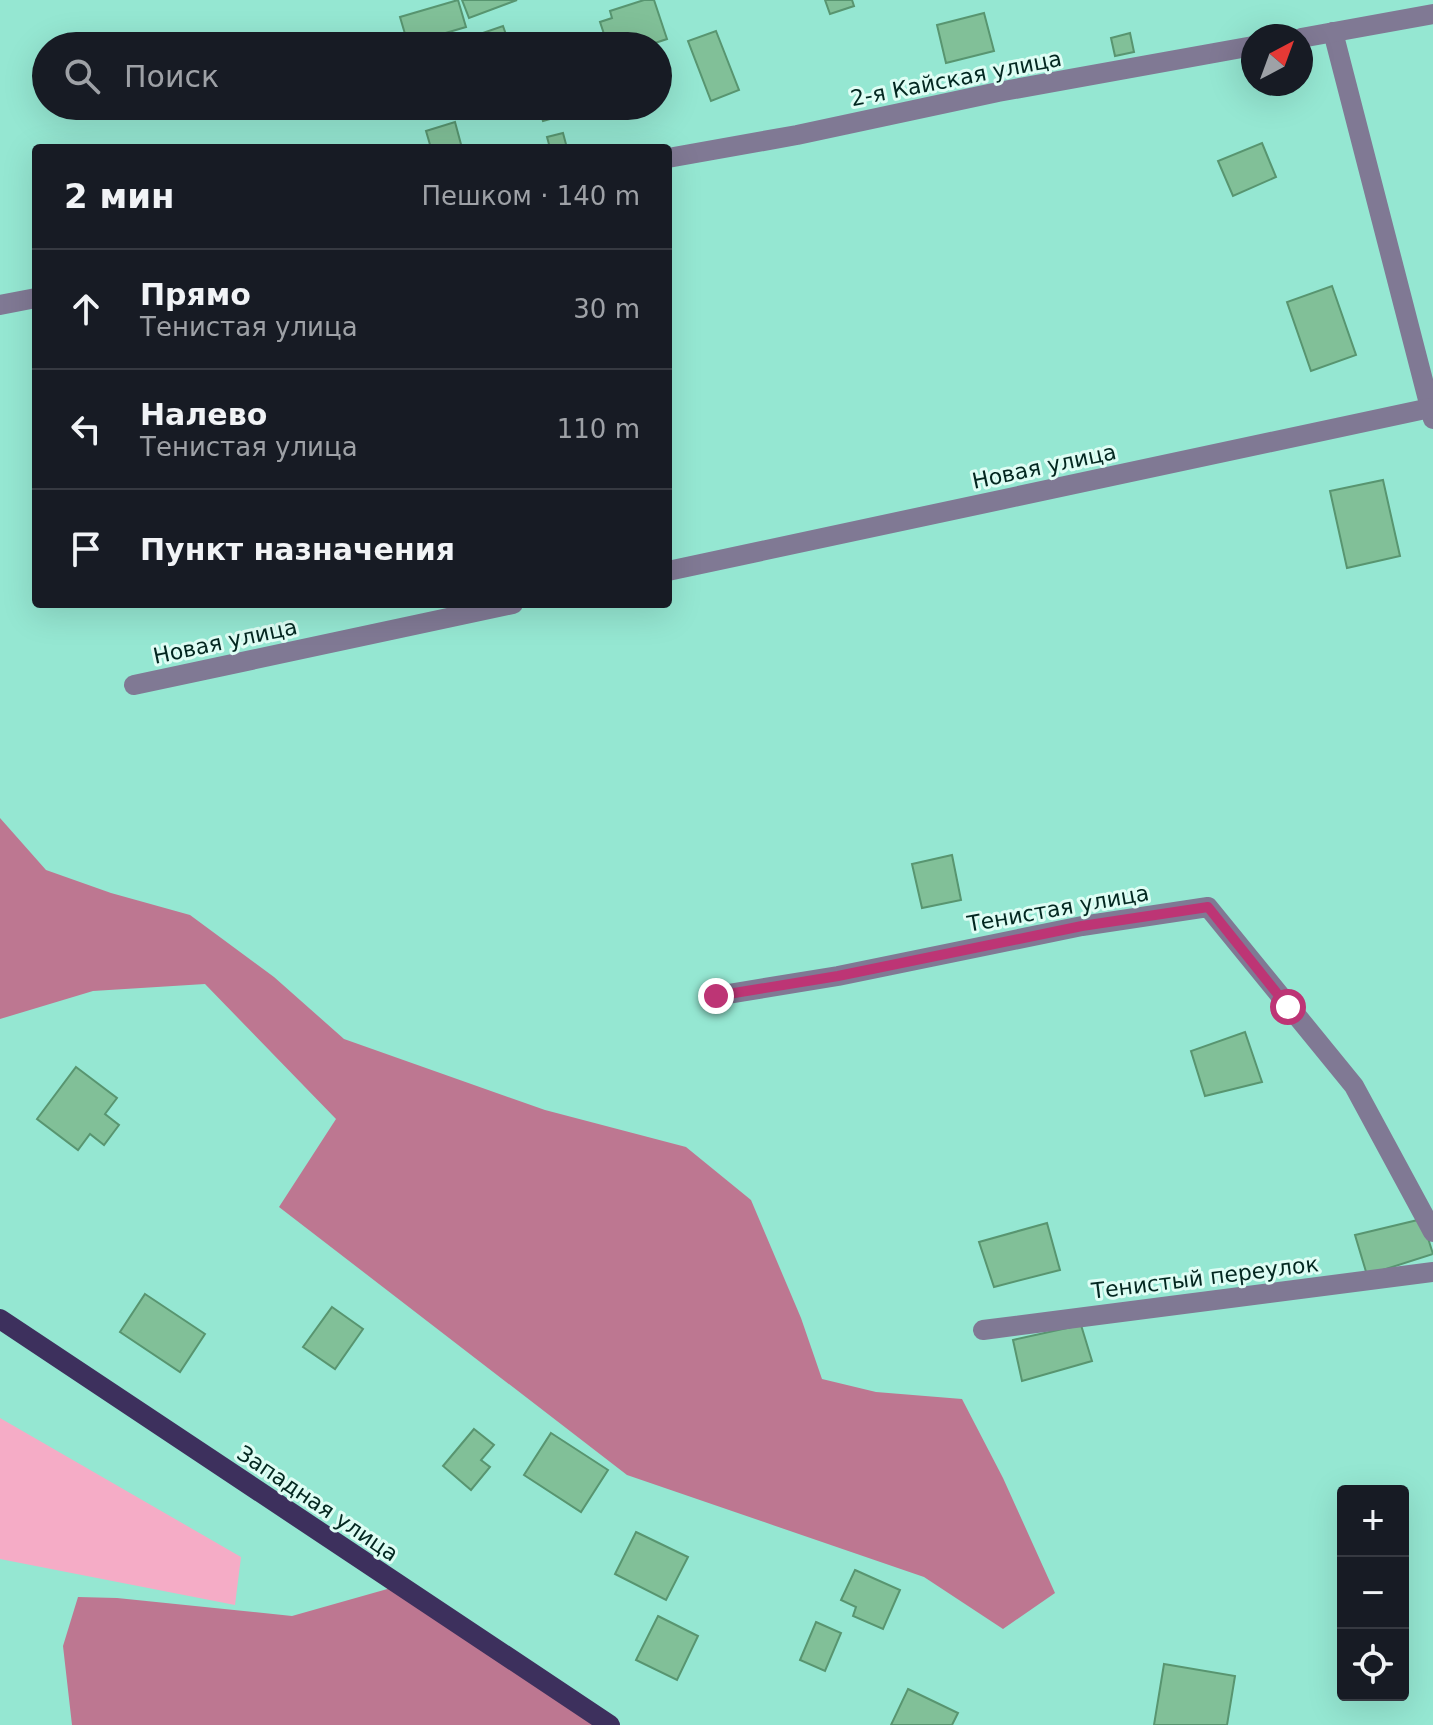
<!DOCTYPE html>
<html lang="ru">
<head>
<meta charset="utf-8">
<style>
  body { margin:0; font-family:"DejaVu Sans",sans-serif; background:#242831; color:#f1f3f6 }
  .controls { position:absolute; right:24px; bottom:24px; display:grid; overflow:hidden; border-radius:8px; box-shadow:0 8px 32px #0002 }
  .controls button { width:72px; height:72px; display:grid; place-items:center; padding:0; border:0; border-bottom:2px solid #363941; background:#171b24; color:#f1f3f6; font:40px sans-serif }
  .compass { position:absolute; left:1241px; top:24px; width:72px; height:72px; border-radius:50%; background:#171b24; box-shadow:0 8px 32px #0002; rotate:41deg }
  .stop { position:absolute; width:24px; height:24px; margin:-18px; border:6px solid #bd3575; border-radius:50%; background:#fff }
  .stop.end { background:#bd3575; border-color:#fff; box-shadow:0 2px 8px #0008 }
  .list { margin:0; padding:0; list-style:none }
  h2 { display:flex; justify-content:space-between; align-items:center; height:104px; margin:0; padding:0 32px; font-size:34px }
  h2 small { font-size:26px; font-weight:400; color:#9ea1a6 }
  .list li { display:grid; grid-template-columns:52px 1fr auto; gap:24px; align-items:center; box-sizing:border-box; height:120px; padding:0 32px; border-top:2px solid #363941 }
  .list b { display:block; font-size:30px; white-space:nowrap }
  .list p { margin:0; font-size:26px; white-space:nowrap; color:#9ea1a6 }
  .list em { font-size:26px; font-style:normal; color:#9ea1a6 }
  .icon { flex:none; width:44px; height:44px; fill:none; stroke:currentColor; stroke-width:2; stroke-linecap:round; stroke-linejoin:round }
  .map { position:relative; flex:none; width:1433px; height:1725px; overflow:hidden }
  .search { position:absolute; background:#171b24; box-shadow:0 8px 32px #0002; left:32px; top:32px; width:640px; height:88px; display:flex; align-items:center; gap:20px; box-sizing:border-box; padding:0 28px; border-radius:44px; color:#9ea1a6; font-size:30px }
  .panel { position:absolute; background:#171b24; box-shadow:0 8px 32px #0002; left:32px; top:144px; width:640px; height:464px; border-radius:8px }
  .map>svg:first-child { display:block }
  .green { fill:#f5acc6 }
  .forest { fill:#bd7791 }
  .building { fill:#81c098; stroke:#589570; stroke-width:2 }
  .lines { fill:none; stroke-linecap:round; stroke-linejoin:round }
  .minor { stroke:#807994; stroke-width:20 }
  .major { stroke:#3d305d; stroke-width:20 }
  .route { stroke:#bd3575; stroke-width:10 }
  .labels { text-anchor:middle; stroke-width:6; stroke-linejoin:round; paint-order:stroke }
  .street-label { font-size:22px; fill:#032720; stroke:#defdf4 }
</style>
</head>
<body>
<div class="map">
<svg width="1433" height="1725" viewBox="0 0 1433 1725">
  <rect width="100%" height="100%" fill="#95e7d2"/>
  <polygon class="green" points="0,1418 241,1557 235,1605 0,1559"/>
  <g class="forest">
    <polygon points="0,818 46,870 111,893 190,915 274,977 344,1039 545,1110 686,1147 751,1200 801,1318 822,1379 876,1392 962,1399 1003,1478 1055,1593 1003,1629 924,1577 627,1475 279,1207 336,1119 205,984 93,991 0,1019"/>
    <polygon points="398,1586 610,1725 72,1725 63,1646 78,1597 117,1598 292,1616"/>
  </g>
  <g class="building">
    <polygon points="458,0 466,27 408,44 400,17"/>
    <polygon points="462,0 517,0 469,18"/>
    <polygon points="644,0 654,0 667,39 646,46 608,46 600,22 612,18 610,11"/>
    <polygon points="825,0 852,0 854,6 830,14"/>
    <polygon points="984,13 994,51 946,63 937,25"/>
    <polygon points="503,26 510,46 448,46 448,45"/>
    <polygon points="716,31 739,90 711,101 688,41"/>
    <polygon points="1130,33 1134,52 1115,56 1111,38"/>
    <polygon points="538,106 561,106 564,115 543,121"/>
    <polygon points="455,122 462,148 431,148 426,131"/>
    <polygon points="563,133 567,148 550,148 547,137"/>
    <polygon points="1262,143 1276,177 1233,196 1218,161"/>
    <polygon points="1332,286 1356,355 1311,371 1287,302"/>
    <polygon points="1383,480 1400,556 1347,568 1330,491"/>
    <polygon points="952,855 961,900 922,908 912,864"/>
    <polygon points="1245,1032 1262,1082 1205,1096 1191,1051"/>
    <polygon points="76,1067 117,1098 105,1114 119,1125 104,1145 90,1134 78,1150 37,1119"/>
    <polygon points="1422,1219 1433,1254 1367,1275 1355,1235"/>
    <polygon points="1047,1223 1060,1270 994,1287 979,1242"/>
    <polygon points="145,1294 205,1334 180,1372 120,1332"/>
    <polygon points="332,1307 363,1329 335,1369 303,1347"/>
    <polygon points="1081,1325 1092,1361 1022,1381 1013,1340"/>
    <polygon points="474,1429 494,1445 481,1460 490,1467 471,1490 443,1466"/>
    <polygon points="551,1433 608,1470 581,1512 524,1475"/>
    <polygon points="636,1532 688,1557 666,1600 615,1574"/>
    <polygon points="855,1570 900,1590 883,1629 853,1616 856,1607 841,1600"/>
    <polygon points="658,1616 698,1636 677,1680 636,1660"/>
    <polygon points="816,1622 841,1633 825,1671 800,1660"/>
    <polygon points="1164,1664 1235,1676 1227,1725 1154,1725"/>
    <polygon points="908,1689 958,1713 952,1725 891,1725"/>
  </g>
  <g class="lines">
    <g class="minor">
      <polyline points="1333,32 1433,419"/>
      <polyline points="1301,38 1433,14"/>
      <polyline points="668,158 797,135 998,92 1253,46"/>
      <polyline points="0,305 36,298"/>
      <polyline points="668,571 1430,408"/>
      <polyline points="134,685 513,604"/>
      <polyline points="716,996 838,976 1082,926 1208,907 1354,1086 1433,1232"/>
      <polyline points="983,1330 1433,1272"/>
    </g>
    <polyline class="major" points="0,1319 610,1725"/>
  </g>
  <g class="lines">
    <polyline class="route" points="716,996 838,976 1082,926 1208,907 1288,1007"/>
  </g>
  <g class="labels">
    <g class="street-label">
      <text transform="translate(956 78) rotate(-11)" y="8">2-я Кайская улица</text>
      <text transform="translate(1044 466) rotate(-12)" y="8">Новая улица</text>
      <text transform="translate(225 641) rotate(-12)" y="8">Новая улица</text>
      <text transform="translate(1058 908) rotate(-10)" y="8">Тенистая улица</text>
      <text transform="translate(1205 1277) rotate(-7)" y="8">Тенистый переулок</text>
      <text transform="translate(318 1503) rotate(34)" y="8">Западная улица</text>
    </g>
  </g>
</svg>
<div class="controls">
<button>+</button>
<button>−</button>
<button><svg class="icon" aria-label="locate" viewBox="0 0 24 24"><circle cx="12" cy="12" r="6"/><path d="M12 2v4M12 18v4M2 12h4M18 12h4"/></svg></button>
</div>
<svg class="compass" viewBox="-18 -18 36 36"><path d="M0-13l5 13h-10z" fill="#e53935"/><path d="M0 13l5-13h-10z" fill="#9ea1a6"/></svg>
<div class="stop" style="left:1288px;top:1007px"></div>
<div class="stop end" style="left:716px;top:996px"></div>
<div class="search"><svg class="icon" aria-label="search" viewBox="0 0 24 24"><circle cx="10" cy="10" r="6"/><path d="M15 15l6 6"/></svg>Поиск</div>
<section class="panel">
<h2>2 мин<small>Пешком · 140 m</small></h2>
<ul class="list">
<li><svg class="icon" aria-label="ahead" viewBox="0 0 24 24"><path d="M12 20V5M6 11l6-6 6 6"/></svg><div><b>Прямо</b><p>Тенистая улица</p></div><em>30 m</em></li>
<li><svg class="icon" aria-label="left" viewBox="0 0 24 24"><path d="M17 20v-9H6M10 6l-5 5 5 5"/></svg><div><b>Налево</b><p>Тенистая улица</p></div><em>110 m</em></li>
<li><svg class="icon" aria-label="arrive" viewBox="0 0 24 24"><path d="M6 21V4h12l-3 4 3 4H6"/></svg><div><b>Пункт назначения</b></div></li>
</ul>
</section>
</div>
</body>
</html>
